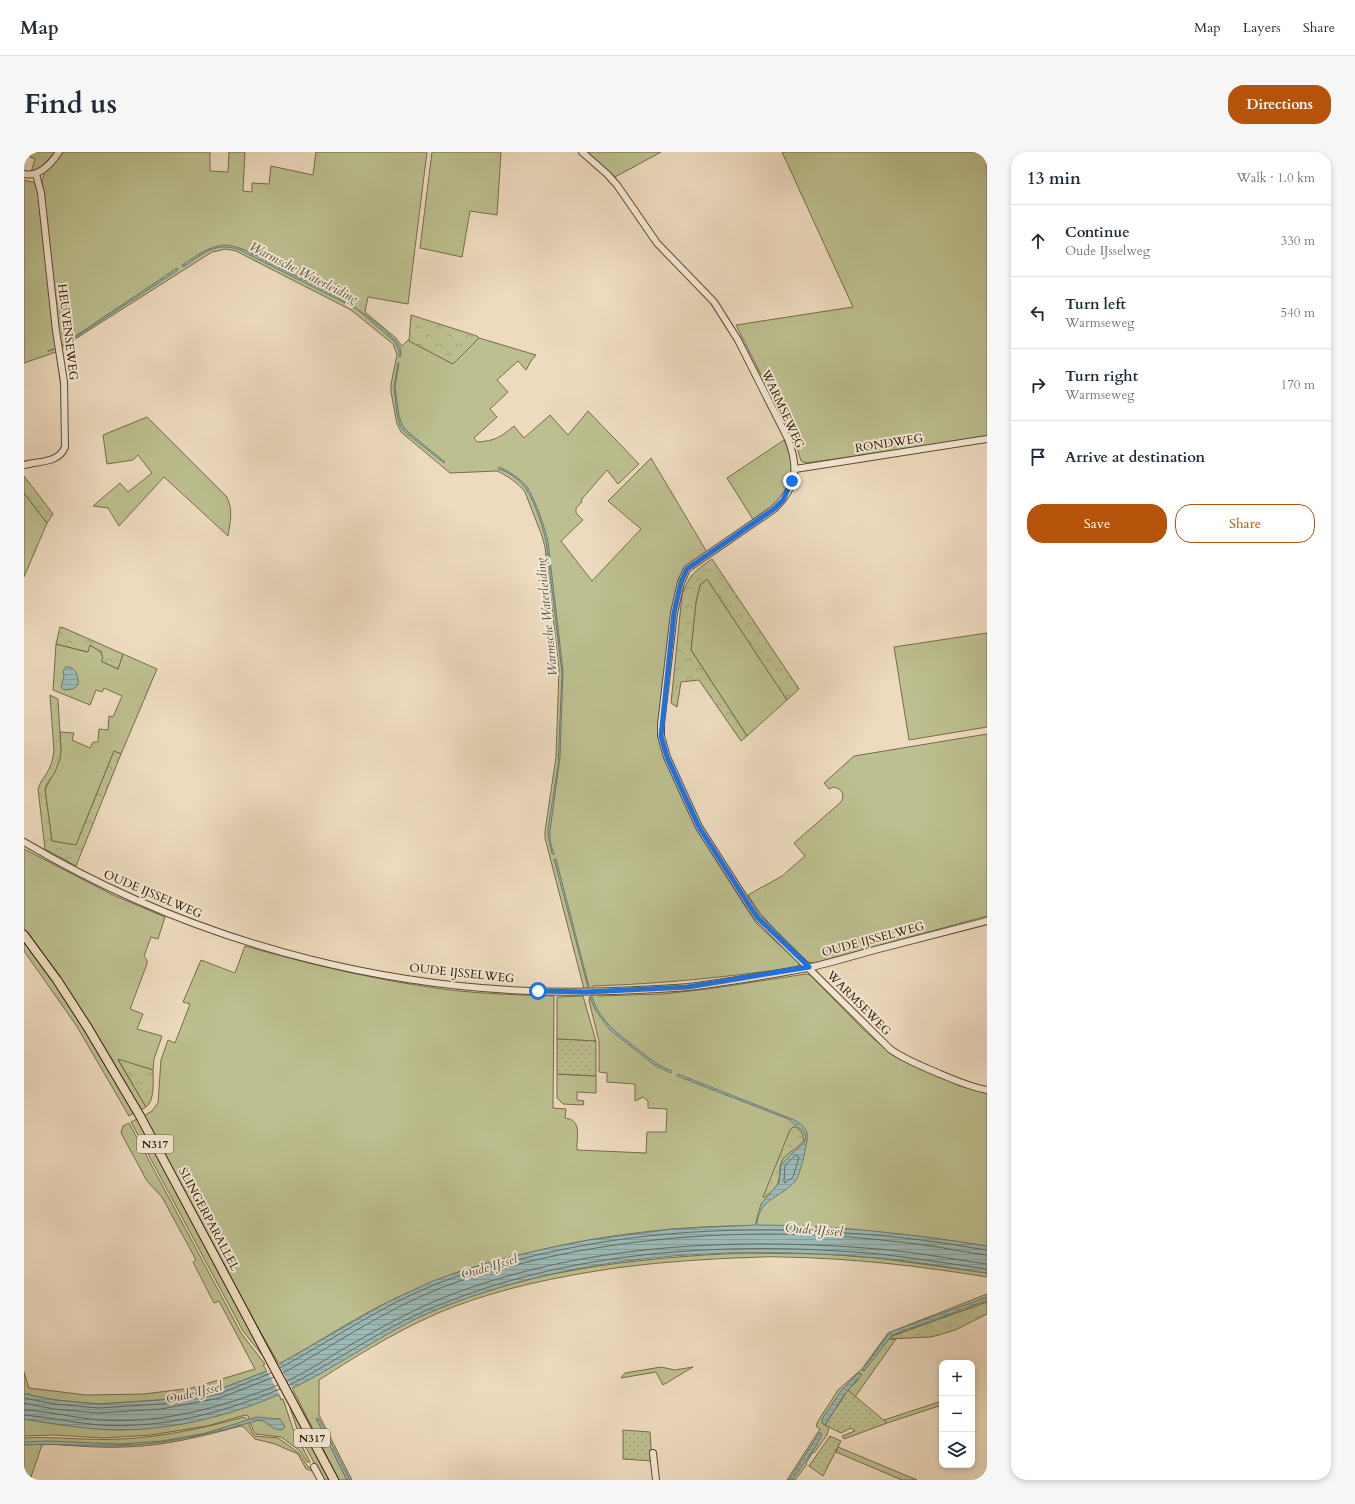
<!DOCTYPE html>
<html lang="en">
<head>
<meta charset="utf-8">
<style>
  body { margin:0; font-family:Cardo,serif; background:#f6f6f7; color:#1f2937 }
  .controls { position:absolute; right:12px; bottom:12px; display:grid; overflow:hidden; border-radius:8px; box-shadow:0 2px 6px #0003 }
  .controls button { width:36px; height:36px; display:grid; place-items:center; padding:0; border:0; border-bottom:1px solid #e0e1e3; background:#fff; color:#1f2937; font:20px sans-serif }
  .stop { position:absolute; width:12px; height:12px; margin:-9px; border:3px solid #1a73e8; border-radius:50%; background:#fff }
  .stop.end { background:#1a73e8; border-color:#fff; box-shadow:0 1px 4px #0008 }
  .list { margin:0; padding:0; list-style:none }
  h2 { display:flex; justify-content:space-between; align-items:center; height:52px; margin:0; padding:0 16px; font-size:17px }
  h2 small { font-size:13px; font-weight:400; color:#747a83 }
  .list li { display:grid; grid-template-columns:26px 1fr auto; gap:12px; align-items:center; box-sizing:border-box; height:72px; padding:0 16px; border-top:1px solid #e0e1e3 }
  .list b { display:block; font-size:15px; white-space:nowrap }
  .list p { margin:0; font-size:13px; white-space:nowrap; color:#747a83 }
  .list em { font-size:13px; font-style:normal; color:#747a83 }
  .actions { display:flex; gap:8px; padding:12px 16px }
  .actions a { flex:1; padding:9px 0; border:1px solid #b45309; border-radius:16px; text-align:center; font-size:14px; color:#b45309 }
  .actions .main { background:#b45309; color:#fff }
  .icon { flex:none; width:22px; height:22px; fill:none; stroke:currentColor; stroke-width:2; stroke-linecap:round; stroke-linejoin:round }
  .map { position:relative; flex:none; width:963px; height:1328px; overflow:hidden; border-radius:16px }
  header { display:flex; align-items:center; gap:24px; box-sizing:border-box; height:56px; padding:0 20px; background:#fff; border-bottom:1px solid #e0e1e3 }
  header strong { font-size:19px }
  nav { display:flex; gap:22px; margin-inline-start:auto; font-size:14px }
  .intro { display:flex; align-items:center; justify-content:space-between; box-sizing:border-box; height:96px; padding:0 24px }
  h1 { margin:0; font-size:28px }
  .button { padding:10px 18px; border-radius:16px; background:#b45309; color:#fff; font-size:14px; font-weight:700 }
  main { display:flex; gap:24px; padding:0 24px }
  aside { flex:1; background:#fff; border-radius:16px; box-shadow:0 2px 6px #0003 }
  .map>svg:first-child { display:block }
  .grass { fill:#bcbf8f; stroke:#766c48 }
  .forest { fill:url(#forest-crowns); stroke:#766c48 }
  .park { fill:url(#park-dots); stroke:#766c48 }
  .water { fill:url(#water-rules); stroke:#707a6e }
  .pier { fill:#eedbbf }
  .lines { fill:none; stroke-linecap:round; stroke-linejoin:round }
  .shore { stroke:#666a5c; stroke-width:1 }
  .stream { stroke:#707a6e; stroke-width:1.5 }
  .minor-casing { stroke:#604a30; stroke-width:8 }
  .major-casing { stroke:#301a00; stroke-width:10 }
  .minor { stroke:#f4e8d5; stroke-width:6 }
  .major { stroke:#eedbbf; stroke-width:8 }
  .route { stroke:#1a73e8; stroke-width:5 }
  .labels { text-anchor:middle; stroke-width:4; stroke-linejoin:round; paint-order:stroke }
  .shield { fill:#f4e8d5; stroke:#6b5840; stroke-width:1 }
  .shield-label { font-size:11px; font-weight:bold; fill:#301a00 }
  .street-label { font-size:12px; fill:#301a00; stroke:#f4e8d5 }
  .water-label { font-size:13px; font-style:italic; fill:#555240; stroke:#f4e8d5 }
</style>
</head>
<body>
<header>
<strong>Map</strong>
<nav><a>Map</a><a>Layers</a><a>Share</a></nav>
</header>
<div class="intro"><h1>Find us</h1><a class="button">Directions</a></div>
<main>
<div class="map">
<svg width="963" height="1328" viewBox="0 0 963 1328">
  <defs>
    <pattern id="forest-crowns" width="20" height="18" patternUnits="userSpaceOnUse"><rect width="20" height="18" fill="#bcbf8f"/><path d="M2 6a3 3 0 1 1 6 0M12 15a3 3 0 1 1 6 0" fill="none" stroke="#a2a47a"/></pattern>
    <pattern id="park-dots" width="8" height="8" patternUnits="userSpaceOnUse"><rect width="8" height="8" fill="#bcbf8f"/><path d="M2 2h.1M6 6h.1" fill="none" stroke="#a2a47a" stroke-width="1.8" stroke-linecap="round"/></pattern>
    <pattern id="water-rules" width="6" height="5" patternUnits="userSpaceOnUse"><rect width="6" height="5" fill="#9bbab8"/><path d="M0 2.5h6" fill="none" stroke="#869f9c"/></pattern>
  </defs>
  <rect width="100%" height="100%" fill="#eedbbf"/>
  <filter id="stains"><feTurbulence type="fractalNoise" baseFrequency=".005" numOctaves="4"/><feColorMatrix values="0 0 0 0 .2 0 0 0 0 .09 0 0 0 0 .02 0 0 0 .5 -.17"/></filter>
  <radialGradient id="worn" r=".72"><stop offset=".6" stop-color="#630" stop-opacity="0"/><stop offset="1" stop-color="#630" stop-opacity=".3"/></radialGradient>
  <g class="grass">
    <polygon points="7,0 31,0 15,17 7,20 11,7 6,5"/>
    <path d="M37,0H186V19L204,20L205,0H221L219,39L228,40V31L245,32L247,14L289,23L292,0H403L384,152L344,145L341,160L372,186L378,194L384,188L429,212L455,186L512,203L507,209L502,218L494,209L473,228L484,240L466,257L473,265L450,286L453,290C471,289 477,285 490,274L500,286L526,263L544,283L564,259L615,312L594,332L583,318L557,348L558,350L552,356V361L559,368L537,389L568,429L617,377L584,349L627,306L684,402L658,422L635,585L638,599L663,657L674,679L721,754L733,772L775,811V814L768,816C702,825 636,832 569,834L570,837H560L521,686V679L532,605L535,517L521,395L518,384L501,340C494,331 484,324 473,319L426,321L377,280L373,272L367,240V232L373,203L369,192L327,158L212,99L202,97L188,100L37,196V201L18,28L21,20Z"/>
    <polygon points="408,0 477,0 473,63 446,59 438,105 396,96"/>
    <polygon points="563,0 637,0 591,25"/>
    <polygon points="758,0 963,0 963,285 783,311 777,309 772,292 712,173 829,155"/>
    <path d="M0,28L12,31L15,40L38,223L39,294L34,304L0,311L1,309C11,307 26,308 34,301C45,291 35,216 32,200L0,211Z"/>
    <path d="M123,265L202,344C210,357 206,370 204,384L140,325L95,374L84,356L69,354L96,331L104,340L128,321L114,303L109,308L83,312L79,283Z"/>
    <path d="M760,288C769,306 772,330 757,347C750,356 739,362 730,369L703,326Z"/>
    <polygon points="0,341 23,371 0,425"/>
    <polygon points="683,427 763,548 723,584 667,498 672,450 676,433"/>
    <polygon points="963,481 963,575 885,588 870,495"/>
    <polygon points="32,492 63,500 66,493 77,500 79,506 77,509 94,517 99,502 133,517 97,602 90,599 52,693 28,689 21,638 34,612 37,599 36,580 50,581 48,588 66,596 69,590 74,590 75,577 84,578 85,564 89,565 98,544 80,536 78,540 72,538 66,553 29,538"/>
    <path d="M963,582V764L790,811L784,810C762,789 739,769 724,743L758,724L781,704L770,691L817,650C821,643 818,637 810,635L805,637L800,631L830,604Z"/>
    <polygon points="0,697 89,743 141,765 134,787 127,785 120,804 123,808 123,812 106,857 119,862 113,877 138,884 130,907 129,918 94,908 122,955 117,958 87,906 57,859 26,812 0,776"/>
    <path d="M0,788C41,843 75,902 110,961L105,964L52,873L0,799Z"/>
    <path d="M221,794C288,813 356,829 426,838C461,842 495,843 530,844L529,956L542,957L541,966C559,968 552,986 553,998L622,1001L623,980H642L643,957L624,956V949L619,945L611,949V932L583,930V921L575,920V889L565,849L566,844L574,842L575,844L638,842L684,837L782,822L786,823L841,879L866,901L886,912L936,934L963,941V1094C805,1069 657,1062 500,1102C469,1110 437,1117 408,1130C382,1141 356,1153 332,1167C306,1182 281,1198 255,1212L226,1162L120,964L128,959L134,951L137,908L144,888L151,891L166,852L159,850L177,808L211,821Z"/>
    <polygon points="559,844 572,889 533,887 533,845"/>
    <polygon points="533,922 572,924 572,941 553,940 553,948 560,949 559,953 539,952 533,946"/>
    <polygon points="113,967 242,1208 219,1179 107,970"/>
    <polygon points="105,971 217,1181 241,1212 239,1213 243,1219 194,1238 136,1248 75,1252 31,1248 0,1242 0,1220 5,1236 62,1243 120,1242 168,1236 231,1217 195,1149 190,1151 169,1110 172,1108 138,1045 123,1029 97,981 99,974"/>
    <path d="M719,1101L799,1102L854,1106L963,1121V1125C896,1114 827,1106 758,1105C742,1104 726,1106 710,1106C668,1108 626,1111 585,1117C532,1125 479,1136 429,1155C382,1173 337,1201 295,1228V1263L328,1328H326L293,1266V1268L323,1328H315L268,1236C284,1229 300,1219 315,1210C339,1195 364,1180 389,1168C492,1119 607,1106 719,1101Z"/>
    <polygon points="963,1142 963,1150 869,1184 866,1187 872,1187 831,1245 824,1238 834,1228 835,1222 798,1271 805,1275 803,1283 790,1301 789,1300 782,1311 783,1312 771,1328 763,1328 796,1277 792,1274 794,1269 814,1238 838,1217 864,1181"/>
    <polygon points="637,1215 651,1218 669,1215 639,1233 632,1220 597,1226 601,1221"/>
    <path d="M255,1242L257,1248L259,1247L269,1277L286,1310H283L276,1299L257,1285L232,1282L229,1278L224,1264L221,1263L183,1274L127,1283L79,1286L30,1283L0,1284V1267C29,1271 58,1277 87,1277C146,1279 201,1262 255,1242Z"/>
    <polygon points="264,1249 307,1328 299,1328 274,1280"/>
    <polygon points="918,1249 918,1253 863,1271 860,1268"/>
    <path d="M220,1265L223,1267L227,1278L231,1284L254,1286L275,1301L284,1315L290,1317L291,1320L282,1317L274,1302L251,1292L231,1287L220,1275L217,1274C179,1284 141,1294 101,1295C77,1296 52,1294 27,1292L18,1293L6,1328H0V1286C33,1284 64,1289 97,1287C139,1285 180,1276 220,1265Z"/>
    <polygon points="814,1295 893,1328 878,1328 812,1300"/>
  </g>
  <g class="forest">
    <polygon points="387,163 453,184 455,186 429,212 385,189"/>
    <polygon points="0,324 29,362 23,371 0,341"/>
    <path d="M688,407L775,537L763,548L683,427L676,433L672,450L667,498L723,584L717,589L675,528L657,530L653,555L647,551L658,443C664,424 672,418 688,407Z"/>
    <polygon points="36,475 40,476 99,502 94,517 77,509 79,506 77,500 66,493 64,500 32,492"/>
    <path d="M26,543L34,547L37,599L36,607L31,620L22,633L21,638L28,689L52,693L90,599L97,602L52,714L21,697L14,637C16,629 22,624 25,617C28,611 29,605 30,599Z"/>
    <path d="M94,907L129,918C129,929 131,949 122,955Z"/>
    <path d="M769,975H772L778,981L780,988C775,996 765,999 759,1007C754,1015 757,1023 754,1031C752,1037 745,1041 741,1045H739L766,978Z"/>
    <polygon points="963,1150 963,1162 931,1178 915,1183 906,1185 865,1187 871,1183"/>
  </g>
  <g class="park">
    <polygon points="533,887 572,889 572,924 533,922"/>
    <polygon points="824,1238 863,1271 820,1287 818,1284 831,1279 827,1276 817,1281 801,1273"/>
    <polygon points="599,1278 626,1280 628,1309 599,1307"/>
    <polygon points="806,1284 817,1289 799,1324 785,1314"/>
  </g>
  <g class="water">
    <path d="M203,93C221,95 239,108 256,116C296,136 341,156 372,189L376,195L377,204L375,205V199L371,190L333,157L216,98C191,89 179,102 159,115L158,113C172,104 186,93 203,93Z"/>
    <polygon points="153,116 154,118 46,189 38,193"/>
    <polygon points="374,211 375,211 371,235 375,264 378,273 384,280 421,310 420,311 381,280 376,274 373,262 370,236"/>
    <path d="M475,315C483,318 497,327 503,335C510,345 522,378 524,390L539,519L536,605L526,679V689L530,702H528L524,683V677L534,613L538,521L523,396C521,380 511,350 502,337C497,329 484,319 474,317Z"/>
    <path d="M42,515C52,514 55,525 54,533L49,537L40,538L37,535L40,524L39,519Z"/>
    <polygon points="530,707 532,707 565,835 564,835"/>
    <path d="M568,845C575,868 594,882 612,896C624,905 634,914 648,919L647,921L632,914L586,878L572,859L566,846Z"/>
    <path d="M654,922L768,967C774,970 781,974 783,981C785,987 776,1023 772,1028C758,1046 734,1046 733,1073C811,1073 887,1082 963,1094V1121C927,1116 890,1109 854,1106C720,1094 580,1100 452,1143C427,1152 401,1161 378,1174C343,1193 309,1216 273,1234C219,1261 151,1279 90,1278C60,1277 30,1272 0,1267V1242H3L5,1241L6,1243L31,1248L75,1252L136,1248L194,1238L243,1219L362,1151L409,1129L429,1122L470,1109L520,1097L565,1088L649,1077L731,1073L737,1052L755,1031L757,1013L766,1003L779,992L782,986L780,980L764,967L653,924Z"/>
    <polygon points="963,1145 963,1148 961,1149 868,1183 840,1219 838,1218 864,1183 869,1179"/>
    <polygon points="834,1221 838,1222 820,1243 801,1273 798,1271 798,1267 817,1239"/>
    <path d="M233,1265L256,1267L261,1275L257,1278C244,1276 244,1269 235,1268C187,1282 139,1293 88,1294C59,1295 30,1291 0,1293V1290L24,1289L95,1292L138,1289L182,1281Z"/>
    <polygon points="293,1266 295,1267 326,1328 323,1328 293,1268"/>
    <polygon points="796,1280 798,1282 792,1294 768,1328 765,1328"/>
  </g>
  <polygon class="pier" points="254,1211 269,1238 256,1244 242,1217"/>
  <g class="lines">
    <g class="shore">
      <polygon points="772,1003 775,1005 769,1025 761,1031 760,1030 761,1014"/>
      <path d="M256,1216C308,1188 357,1154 412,1132C440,1121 469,1114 497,1107C610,1078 722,1073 838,1082C865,1084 892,1087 919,1091C934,1093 948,1096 963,1098"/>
      <path d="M259,1221C310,1193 359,1159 414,1137C441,1126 470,1119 499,1111C596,1087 695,1079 795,1083C833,1085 871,1089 908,1094C926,1097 945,1101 963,1103"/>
      <path d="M263,1229C281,1221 297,1210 314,1200C349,1180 383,1160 421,1145C557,1092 710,1085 854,1097C891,1100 927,1107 963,1112"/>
      <path d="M265,1233C283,1225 299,1214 316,1205C351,1184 385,1164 423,1150C557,1097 712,1089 855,1102C891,1106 927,1112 963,1117"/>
      <polyline points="0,1246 31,1252 74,1256 137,1252 195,1242 247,1221"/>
      <polyline points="0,1251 30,1257 74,1261 137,1257 196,1246 250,1225"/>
      <path d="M0,1258C25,1259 50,1266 76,1268C137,1272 197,1256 254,1233"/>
      <path d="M0,1263C25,1265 50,1271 75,1273C138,1277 199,1261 256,1237"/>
    </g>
    <polyline class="stream" points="24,199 30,197"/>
    <g class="minor-casing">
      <g id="minor">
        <path d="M558,0L583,22L593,33L633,91L690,150L714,188L764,287C775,316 773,335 750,357L663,417L657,430L650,461L637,572V584L643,605L675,675L725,753L734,766L866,897C881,908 898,914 916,922C931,928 946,935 963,938"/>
        <path d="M0,22C15,25 27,12 35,0"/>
        <path d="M0,313C15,309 35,311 41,295L40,230L32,179L17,41L12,22"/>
        <polyline points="771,317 963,287"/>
        <path d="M0,690C177,795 384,847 590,839C615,838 640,837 665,835C704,830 745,823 784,816C805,811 826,805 847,799C885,789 924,779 963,769"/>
        <polyline points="629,1301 632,1328"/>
        <polyline points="290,1315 297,1328"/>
      </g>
    </g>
    <g class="major-casing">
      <polyline id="major" points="0,783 33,828 64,876 116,964 310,1328"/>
    </g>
    <use href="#minor" class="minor"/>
    <use href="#major" class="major"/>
  </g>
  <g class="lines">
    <polyline class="route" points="514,839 562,840 664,835 785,815 734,766 725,753 675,675 643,605 637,584 650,461 657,430 663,417 750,357 759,348 768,329"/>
  </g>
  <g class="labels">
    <g class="shield">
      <rect x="113" y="983" width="36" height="18" rx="3"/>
      <rect x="270" y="1277" width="36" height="18" rx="3"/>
    </g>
    <g class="shield-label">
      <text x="131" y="996">N317</text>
      <text x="288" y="1290">N317</text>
    </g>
    <g class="street-label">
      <text transform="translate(44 180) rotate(83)" y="4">HEUVENSEWEG</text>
      <text transform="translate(759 257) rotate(65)" y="4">WARMSEWEG</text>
      <text transform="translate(865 291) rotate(-9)" y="4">RONDWEG</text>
      <text transform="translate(129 742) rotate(23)" y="4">OUDE IJSSELWEG</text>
      <text transform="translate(849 787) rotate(-15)" y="4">OUDE IJSSELWEG</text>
      <text transform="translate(438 821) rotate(6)" y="4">OUDE IJSSELWEG</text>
      <text transform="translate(835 851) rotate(45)" y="4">WARMSEWEG</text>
      <text transform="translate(185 1067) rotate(62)" y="4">SLINGERPARALLEL</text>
    </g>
    <g class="water-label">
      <text transform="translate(280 120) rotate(27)" y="5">Warmsche Waterleiding</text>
      <text transform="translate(522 465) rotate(-96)" y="5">Warmsche Waterleiding</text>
      <text transform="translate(790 1077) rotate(4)" y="5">Oude IJssel</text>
      <text transform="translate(465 1114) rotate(-17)" y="5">Oude IJssel</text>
      <text transform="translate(170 1240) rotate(-14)" y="5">Oude IJssel</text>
    </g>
  </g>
  <rect width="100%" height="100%" filter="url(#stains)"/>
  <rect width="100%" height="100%" fill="url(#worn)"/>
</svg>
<div class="controls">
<button>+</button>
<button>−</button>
<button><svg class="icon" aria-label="layers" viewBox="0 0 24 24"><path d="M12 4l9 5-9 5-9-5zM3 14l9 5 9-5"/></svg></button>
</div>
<div class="stop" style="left:514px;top:839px"></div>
<div class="stop end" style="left:768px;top:329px"></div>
</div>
<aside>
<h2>13 min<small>Walk · 1.0 km</small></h2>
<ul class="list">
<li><svg class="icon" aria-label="ahead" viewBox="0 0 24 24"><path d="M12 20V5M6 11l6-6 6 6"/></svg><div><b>Continue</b><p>Oude IJsselweg</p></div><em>330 m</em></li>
<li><svg class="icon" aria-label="left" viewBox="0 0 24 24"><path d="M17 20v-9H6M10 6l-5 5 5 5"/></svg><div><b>Turn left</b><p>Warmseweg</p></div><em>540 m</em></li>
<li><svg class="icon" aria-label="right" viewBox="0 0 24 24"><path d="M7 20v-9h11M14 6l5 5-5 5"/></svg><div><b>Turn right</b><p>Warmseweg</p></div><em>170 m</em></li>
<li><svg class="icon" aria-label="arrive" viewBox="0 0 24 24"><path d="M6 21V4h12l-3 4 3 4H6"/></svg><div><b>Arrive at destination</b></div></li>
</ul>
<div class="actions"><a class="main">Save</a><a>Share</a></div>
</aside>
</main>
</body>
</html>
